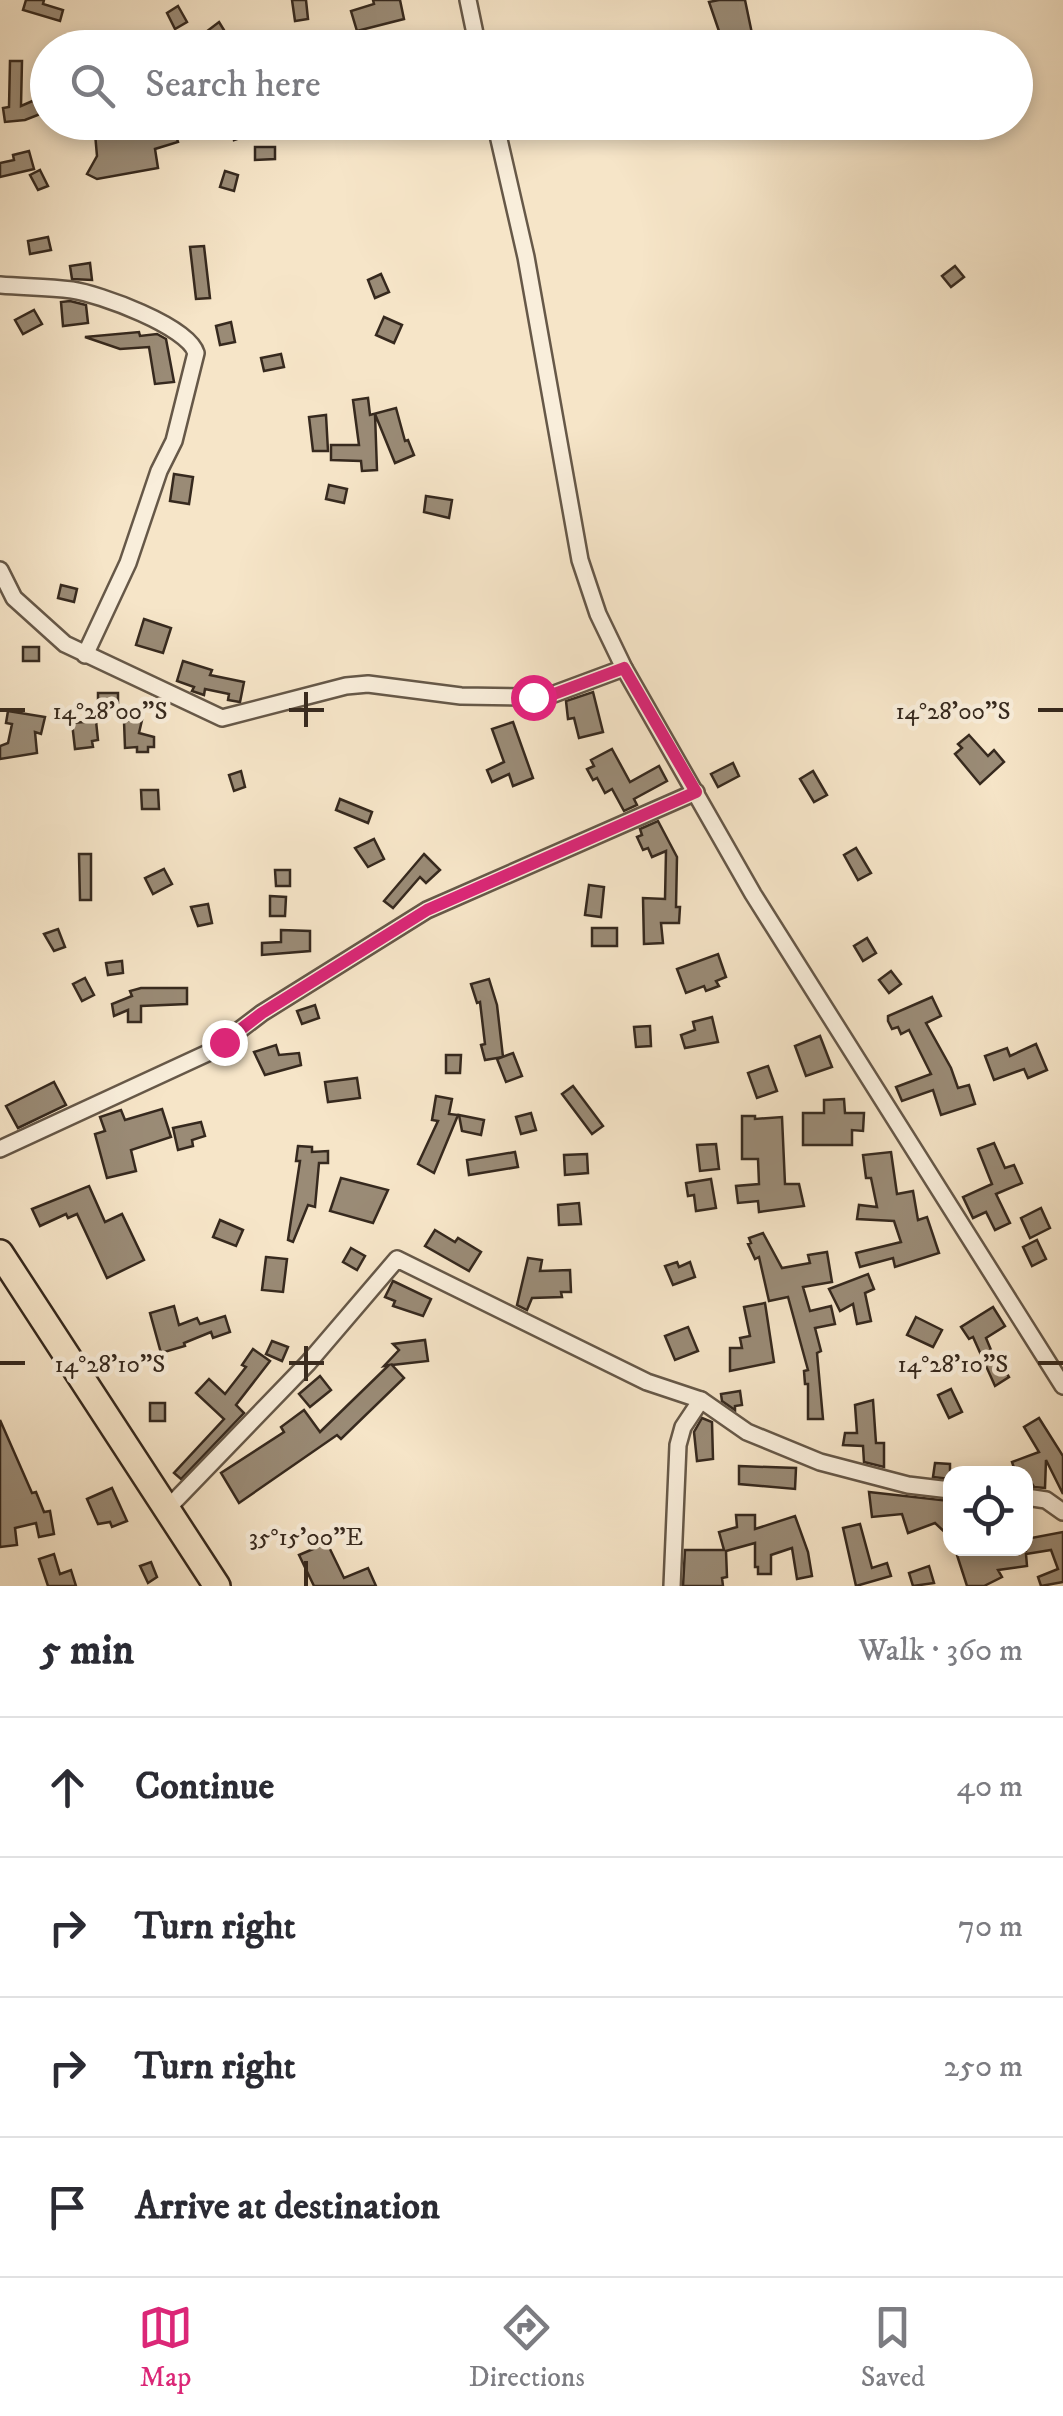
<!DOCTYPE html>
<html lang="en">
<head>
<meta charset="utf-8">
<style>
  body { margin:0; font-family:"IM FELL DW Pica",serif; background:#f7f7f7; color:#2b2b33 }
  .controls { position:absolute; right:30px; bottom:30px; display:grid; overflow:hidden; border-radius:20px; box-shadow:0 5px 15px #0003 }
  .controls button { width:90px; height:90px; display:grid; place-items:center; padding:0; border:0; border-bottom:2px solid #e1e1e2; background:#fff; color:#2b2b33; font:50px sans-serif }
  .stop { position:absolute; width:30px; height:30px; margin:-22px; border:8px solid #db2777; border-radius:50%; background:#fff }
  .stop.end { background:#db2777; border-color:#fff; box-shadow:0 2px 10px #0008 }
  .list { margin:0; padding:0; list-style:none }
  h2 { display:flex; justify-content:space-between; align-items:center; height:130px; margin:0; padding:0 40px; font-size:42px }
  h2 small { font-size:32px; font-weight:400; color:#7c7c81 }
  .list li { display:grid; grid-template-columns:65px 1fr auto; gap:30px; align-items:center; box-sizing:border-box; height:140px; padding:0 40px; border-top:2px solid #e1e1e2 }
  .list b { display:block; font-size:38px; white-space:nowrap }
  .list em { font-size:32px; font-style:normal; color:#7c7c81 }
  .icon { flex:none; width:55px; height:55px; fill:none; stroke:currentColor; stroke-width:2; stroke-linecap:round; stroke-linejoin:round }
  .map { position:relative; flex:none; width:1063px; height:1586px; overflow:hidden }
  .search { position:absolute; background:#fff; box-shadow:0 5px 15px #0003; left:30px; right:30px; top:30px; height:110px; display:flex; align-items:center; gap:25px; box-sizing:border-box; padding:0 35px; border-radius:55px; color:#7c7c81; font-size:38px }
  .sheet { height:690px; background:#fff }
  nav { display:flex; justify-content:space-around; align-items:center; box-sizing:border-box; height:140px; border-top:2px solid #e1e1e2; background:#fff; font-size:28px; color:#7c7c81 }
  nav a { display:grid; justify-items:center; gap:5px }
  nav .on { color:#db2777 }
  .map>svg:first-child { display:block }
  .building { fill:#9a8b76; stroke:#36291e; stroke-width:2.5 }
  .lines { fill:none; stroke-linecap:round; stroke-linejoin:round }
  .minor-casing { stroke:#665848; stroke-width:20 }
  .trunk-casing { stroke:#36291e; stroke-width:30 }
  .minor { stroke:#f9eedb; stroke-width:15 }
  .trunk { stroke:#f6e5c8; stroke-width:25 }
  .route { stroke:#db2777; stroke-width:12 }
  .ticks { fill:none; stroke:#36291e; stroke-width:4 }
  .ticks-label { font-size:25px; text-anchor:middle; fill:#36291e; stroke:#f9eedb; stroke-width:9; stroke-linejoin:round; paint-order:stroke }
</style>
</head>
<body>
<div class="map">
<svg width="1063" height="1586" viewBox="0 0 1063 1586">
  <rect width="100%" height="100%" fill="#f6e5c8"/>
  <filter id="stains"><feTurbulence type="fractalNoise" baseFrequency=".002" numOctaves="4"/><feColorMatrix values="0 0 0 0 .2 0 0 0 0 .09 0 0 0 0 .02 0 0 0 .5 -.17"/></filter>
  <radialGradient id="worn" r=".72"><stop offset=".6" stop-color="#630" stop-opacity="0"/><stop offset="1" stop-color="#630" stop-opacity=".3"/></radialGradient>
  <g class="building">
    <polygon points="26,0 44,0 43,4 63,10 60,21 23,10"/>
    <polygon points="292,0 306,0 308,19 295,21"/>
    <polygon points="373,0 400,0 404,19 357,31 351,11 374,4"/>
    <polygon points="719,0 745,0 755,48 736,48 733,32 720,34 709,2"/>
    <polygon points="178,6 187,22 175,29 167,13"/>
    <polygon points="219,22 235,48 185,48"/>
    <polygon points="696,32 702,48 682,48 678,38"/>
    <polygon points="87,36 124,40 123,48 85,48"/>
    <polygon points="10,61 22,61 21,106 44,96 48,111 25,120 5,122 3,108 9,107"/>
    <polygon points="94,122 111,122 113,137 150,129 151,133 173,126 178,142 155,149 158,168 97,179 87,174 97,156"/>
    <polygon points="231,122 279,122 279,125 234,140"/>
    <polygon points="255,147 275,147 275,159 255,160"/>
    <polygon points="29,151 34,169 0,177 0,163 14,160 13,155"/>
    <polygon points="40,170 48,186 38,190 30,175"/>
    <polygon points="225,171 238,175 234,191 220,187"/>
    <polygon points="48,237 51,250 30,254 28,241"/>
    <polygon points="204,246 210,298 196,299 190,247"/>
    <polygon points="90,263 92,280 72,279 70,266"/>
    <polygon points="955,266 964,277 951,287 942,276"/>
    <polygon points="381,274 389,292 375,298 368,280"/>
    <polygon points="70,301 86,305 88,323 63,326 61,302"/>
    <polygon points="34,310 42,324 23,334 15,320"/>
    <polygon points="384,317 402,325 394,343 376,335"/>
    <polygon points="231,322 235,342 220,345 216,326"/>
    <polygon points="139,332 140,336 157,334 166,339 174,382 155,384 149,347 120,349 85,337"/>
    <polygon points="281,354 284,367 264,371 261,358"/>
    <polygon points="368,398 370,415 396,408 405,441 408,440 414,455 395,463 375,414 377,470 362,471 361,461 331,460 331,445 359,445 353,400"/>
    <polygon points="326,415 328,451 313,451 309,417"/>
    <polygon points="174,474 193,477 189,504 170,501"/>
    <polygon points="329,485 347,489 344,503 326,499"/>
    <polygon points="426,496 452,500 449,518 424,512"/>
    <polygon points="61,585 77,589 74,602 58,598"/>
    <polygon points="144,619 171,628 163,653 136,645"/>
    <rect x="23" y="647" width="16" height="14"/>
    <polygon points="183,661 212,670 210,675 244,682 240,702 228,700 229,694 205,689 204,695 192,691 194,687 177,681"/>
    <polygon points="593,692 603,732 579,738 574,718 568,719 566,701"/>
    <polygon points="98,693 118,693 118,712 98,711"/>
    <polygon points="8,711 45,717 41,734 35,732 37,753 0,759 0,746 8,743 12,724 6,723"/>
    <polygon points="142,720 139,733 154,737 154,747 148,747 148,752 137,752 137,747 125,748 124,721"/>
    <polygon points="96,721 98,740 92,741 93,747 75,749 72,723"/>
    <polygon points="513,722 533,778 513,786 509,774 492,782 487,770 504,762 492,729"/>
    <polygon points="969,735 988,756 994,750 1004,762 980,784 955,754 962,748 958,744"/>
    <polygon points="612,749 630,782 659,766 667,781 634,799 637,805 624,811 612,789 605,793 597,778 593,780 587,769 594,766 591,760"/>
    <polygon points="733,763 739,776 718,787 711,774"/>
    <polygon points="241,771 245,787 234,791 229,775"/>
    <polygon points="813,771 827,795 814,802 800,779"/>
    <polygon points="141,790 158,790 159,809 142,809"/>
    <polygon points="340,799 372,812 368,823 336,810"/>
    <polygon points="658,821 677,857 676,907 680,907 679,923 661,923 663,943 644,944 643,898 665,899 666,851 652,857 648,848 643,850 637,837 642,835 640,829"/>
    <polygon points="374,839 384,859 368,867 355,848"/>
    <polygon points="856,848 871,873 858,880 844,855"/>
    <polygon points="79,854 91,854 91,900 80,900"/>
    <polygon points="424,854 440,870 426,883 420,877 393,908 384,901"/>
    <polygon points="164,869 172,884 153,894 145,878"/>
    <polygon points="275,870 290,870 290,886 276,886"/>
    <polygon points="589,885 604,887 601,917 585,915"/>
    <polygon points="270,896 286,897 285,916 270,916"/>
    <polygon points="208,904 212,923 198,926 191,907"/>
    <rect x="592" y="928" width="25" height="18"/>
    <polygon points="58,929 65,947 54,951 44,934"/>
    <polygon points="281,930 310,931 310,951 262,955 262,943 281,942"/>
    <polygon points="867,938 876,953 863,961 854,946"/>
    <polygon points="718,954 726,977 716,981 719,986 706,991 704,986 686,993 677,969"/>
    <polygon points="122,961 123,973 108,975 106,963"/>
    <polygon points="891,971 901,984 889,993 879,980"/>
    <polygon points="85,978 94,995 82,1001 73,984"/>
    <polygon points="489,979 497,1005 503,1057 485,1060 481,1045 485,1044 480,1002 477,1003 471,984"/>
    <polygon points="141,988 187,988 187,1004 141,1006 141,1022 128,1022 128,1010 114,1016 112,1004 132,996 130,991"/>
    <polygon points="932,997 941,1016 926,1023 951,1068 958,1088 969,1085 975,1104 941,1115 933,1090 902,1101 896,1087 931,1074 909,1030 901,1034 898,1027 892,1029 888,1021 888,1016"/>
    <polygon points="315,1005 319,1018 302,1024 297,1011"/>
    <polygon points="712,1017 718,1042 685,1048 681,1035 695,1030 693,1022"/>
    <polygon points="650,1026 651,1046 636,1047 634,1027"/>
    <polygon points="820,1036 832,1067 806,1076 795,1046"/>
    <polygon points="1036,1044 1047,1070 1028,1078 1024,1069 994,1080 985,1056 1007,1048 1010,1056"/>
    <polygon points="276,1045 279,1055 299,1053 301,1065 265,1075 254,1052"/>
    <polygon points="513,1053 522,1076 506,1082 497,1059"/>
    <polygon points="446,1055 461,1055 460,1073 446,1073"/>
    <polygon points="768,1066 777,1091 757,1098 748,1073"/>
    <polygon points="357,1078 360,1098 328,1102 325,1082"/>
    <polygon points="54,1082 66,1105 18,1128 6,1106"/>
    <polygon points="573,1086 603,1126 592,1134 562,1094"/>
    <polygon points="436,1096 452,1099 449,1114 458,1115 434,1173 418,1164 438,1121 432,1120"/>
    <polygon points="844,1099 845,1113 864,1113 863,1131 852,1130 852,1145 803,1145 803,1113 824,1113 824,1100"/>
    <polygon points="162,1109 171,1137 131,1150 136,1171 107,1178 95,1134 105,1131 100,1117 121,1110 125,1120"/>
    <polygon points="531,1113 536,1130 521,1134 516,1117"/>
    <polygon points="459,1115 484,1120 481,1135 462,1131"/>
    <polygon points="742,1116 755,1116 755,1119 782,1117 785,1184 799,1184 804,1206 759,1212 758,1201 738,1203 736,1186 759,1184 758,1159 742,1159"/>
    <polygon points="201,1122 205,1136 192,1140 193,1146 178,1150 173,1128"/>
    <polygon points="994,1143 1005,1168 1014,1165 1022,1183 996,1194 1010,1223 995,1230 986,1212 973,1218 963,1197 992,1184 978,1149"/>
    <polygon points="716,1144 719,1169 700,1171 697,1145"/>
    <polygon points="298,1146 312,1147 312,1152 328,1151 328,1163 319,1163 315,1207 308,1205 293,1242 288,1240 300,1161 296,1161"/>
    <polygon points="515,1152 518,1167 469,1175 467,1160"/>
    <polygon points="891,1152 897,1194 913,1191 918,1220 927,1217 939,1253 895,1267 893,1258 860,1267 856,1253 901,1242 894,1221 857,1219 859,1205 877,1207 871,1178 866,1178 863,1155"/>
    <polygon points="587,1154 588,1173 565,1175 564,1155"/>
    <polygon points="341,1178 388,1190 373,1223 330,1211"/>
    <polygon points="711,1179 716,1208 696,1211 694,1195 688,1196 686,1183"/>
    <polygon points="89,1186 105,1222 122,1214 144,1260 107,1278 77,1214 68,1218 66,1214 40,1226 32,1209"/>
    <polygon points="579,1203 581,1224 559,1225 558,1205"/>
    <polygon points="1041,1208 1050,1228 1030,1238 1021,1218"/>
    <polygon points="220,1220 243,1230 236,1246 213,1237"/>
    <polygon points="435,1230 455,1242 458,1238 481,1252 469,1271 425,1246"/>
    <polygon points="763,1233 782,1268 810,1263 808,1255 827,1252 832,1282 803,1287 810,1311 831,1306 835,1324 815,1328 821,1351 817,1353 823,1419 808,1419 808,1384 805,1384 804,1371 808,1370 788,1297 769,1301 759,1257 755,1259 748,1244 751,1243 749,1238"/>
    <polygon points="1037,1240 1046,1259 1032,1266 1023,1247"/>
    <polygon points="351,1248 365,1256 357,1270 343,1262"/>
    <polygon points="266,1257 287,1259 283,1292 262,1290"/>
    <polygon points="528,1258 542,1260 540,1271 570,1270 571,1292 561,1292 562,1297 532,1298 527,1310 517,1305"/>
    <polygon points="677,1262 679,1267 690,1262 695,1277 673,1285 665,1266"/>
    <polygon points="868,1274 874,1289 865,1293 871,1321 857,1324 853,1304 840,1311 829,1289"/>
    <polygon points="393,1281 431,1299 423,1316 393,1306 395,1301 385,1297"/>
    <polygon points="765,1303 774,1362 730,1371 730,1348 742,1348 740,1338 750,1336 744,1307"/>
    <polygon points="174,1306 179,1325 197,1318 200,1324 225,1316 230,1332 213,1338 211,1332 184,1343 185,1346 161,1353 150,1313"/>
    <polygon points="993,1307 1005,1326 986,1338 996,1362 999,1360 1009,1377 995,1386 973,1337 969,1339 961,1327"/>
    <polygon points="916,1317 942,1330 933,1347 907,1335"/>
    <polygon points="688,1327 698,1351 675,1360 665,1336"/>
    <polygon points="425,1340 428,1361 392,1365 404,1378 341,1439 337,1435 239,1503 221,1473 284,1432 281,1427 304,1410 320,1432 389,1365 384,1366 399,1350 393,1344"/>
    <polygon points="272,1341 288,1347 282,1361 266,1354"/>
    <polygon points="253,1349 270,1361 236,1405 244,1413 181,1479 174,1473 224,1419 196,1393 209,1379 225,1394 246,1367 242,1365"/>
    <polygon points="320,1376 331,1390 310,1407 299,1394"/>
    <polygon points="951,1389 962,1412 949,1418 938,1395"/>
    <polygon points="740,1391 742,1405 735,1406 735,1410 722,1401 721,1394"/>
    <polygon points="873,1400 876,1443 884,1443 884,1467 864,1462 863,1446 843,1445 845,1433 857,1433 855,1405"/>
    <rect x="150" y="1403" width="15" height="18"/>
    <polygon points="702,1418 712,1422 713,1459 697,1461 694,1432"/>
    <polygon points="1039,1418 1063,1456 1063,1494 1046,1460 1045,1488 1034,1487 1026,1474 1016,1474 1012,1462 1039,1452 1024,1427"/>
    <polygon points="0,1420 32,1493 36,1492 44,1512 50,1511 54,1534 39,1537 36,1523 15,1528 17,1545 0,1547"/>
    <polygon points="935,1463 950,1464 950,1479 933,1477"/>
    <polygon points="739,1466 796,1468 795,1489 739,1484"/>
    <polygon points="112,1488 127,1521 112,1527 110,1522 98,1524 87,1499"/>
    <polygon points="869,1492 950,1501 950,1537 935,1523 908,1533 902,1514 872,1517"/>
    <polygon points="736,1515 755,1515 755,1529 795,1516 808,1552 812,1576 797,1579 792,1548 771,1555 771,1574 758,1574 758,1567 755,1567 755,1543 726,1551 727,1577 722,1578 723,1586 683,1586 685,1550 724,1550 719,1532 737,1527"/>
    <polygon points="860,1524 872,1568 887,1563 891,1576 856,1586 843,1528"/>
    <polygon points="1063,1532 1063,1582 1041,1586 1038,1577 1058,1569 1051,1550 1026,1554 1027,1566 998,1570 1002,1577 984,1586 967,1586 956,1552 969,1548 1026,1551 1026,1539"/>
    <polygon points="327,1543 344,1578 368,1568 376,1586 314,1586 299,1555"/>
    <polygon points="54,1554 60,1574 71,1570 76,1586 48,1586 39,1559"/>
    <polygon points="151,1562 157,1577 148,1583 140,1566"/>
    <polygon points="929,1566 934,1583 913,1586 909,1573"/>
  </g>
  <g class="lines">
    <g class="minor-casing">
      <g id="minor">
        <polyline points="468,0 478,48"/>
        <polyline points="495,122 526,257 580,560 598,614 624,668 753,894 1063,1386"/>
        <path d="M0,285C24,287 48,287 72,290C99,294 188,326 196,353L174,441L159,471L128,563L85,655"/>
        <polyline points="0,570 14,598 65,644 222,718 346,686 368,684 461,696 533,697 554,694 624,668"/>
        <polyline points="0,1149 212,1051 262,1013 427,910 696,792"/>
        <polyline points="1026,1497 1046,1500 1063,1512"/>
        <polyline points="167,1509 308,1363 397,1259 647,1382 701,1400 747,1432 820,1462 908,1485 950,1490"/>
        <polyline points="672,1586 678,1445 683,1427 701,1400"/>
      </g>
    </g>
    <g class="trunk-casing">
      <polyline id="trunk" points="0,1253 217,1586"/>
    </g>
    <use href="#minor" class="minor"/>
    <use href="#trunk" class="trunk"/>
  </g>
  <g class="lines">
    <polyline class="route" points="224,1042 262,1013 427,910 696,792 624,668 554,694 533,697"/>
  </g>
  <path class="ticks" d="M306,692V727M0,710H25M289,710H324M1038,710H1063M306,1346V1381M0,1363H25M289,1363H324M1038,1363H1063M306,1561V1586"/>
  <g class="ticks-label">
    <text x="110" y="719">14°28'00"S</text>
    <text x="953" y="719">14°28'00"S</text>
    <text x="110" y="1372">14°28'10"S</text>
    <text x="953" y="1372">14°28'10"S</text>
    <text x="306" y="1545">35°15'00"E</text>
  </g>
  <rect width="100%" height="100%" filter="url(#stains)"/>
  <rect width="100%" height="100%" fill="url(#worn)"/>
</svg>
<div class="controls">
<button><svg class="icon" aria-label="locate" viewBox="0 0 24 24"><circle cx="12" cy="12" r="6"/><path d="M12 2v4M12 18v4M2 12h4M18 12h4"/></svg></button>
</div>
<div class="stop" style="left:533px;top:697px"></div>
<div class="stop end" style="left:224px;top:1042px"></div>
<div class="search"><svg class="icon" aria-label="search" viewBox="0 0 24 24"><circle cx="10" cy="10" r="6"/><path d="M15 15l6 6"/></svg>Search here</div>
</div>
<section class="sheet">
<h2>5 min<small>Walk · 360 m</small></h2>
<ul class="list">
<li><svg class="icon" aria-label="ahead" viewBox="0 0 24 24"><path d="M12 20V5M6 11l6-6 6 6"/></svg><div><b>Continue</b></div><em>40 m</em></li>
<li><svg class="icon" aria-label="right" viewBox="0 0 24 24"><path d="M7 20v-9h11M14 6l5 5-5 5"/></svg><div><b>Turn right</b></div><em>70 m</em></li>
<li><svg class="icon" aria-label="right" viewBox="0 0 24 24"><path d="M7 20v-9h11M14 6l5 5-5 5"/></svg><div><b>Turn right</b></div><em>250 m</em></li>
<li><svg class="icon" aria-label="arrive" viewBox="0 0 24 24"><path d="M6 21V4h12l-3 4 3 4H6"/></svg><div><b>Arrive at destination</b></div></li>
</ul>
</section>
<nav>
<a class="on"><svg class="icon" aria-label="map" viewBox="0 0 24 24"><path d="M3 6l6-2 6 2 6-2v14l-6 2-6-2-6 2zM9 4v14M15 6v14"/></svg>Map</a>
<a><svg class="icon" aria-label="directions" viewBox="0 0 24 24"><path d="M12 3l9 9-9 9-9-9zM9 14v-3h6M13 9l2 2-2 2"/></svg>Directions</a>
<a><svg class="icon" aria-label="saved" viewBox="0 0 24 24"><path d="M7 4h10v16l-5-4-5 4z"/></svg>Saved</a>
</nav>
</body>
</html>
